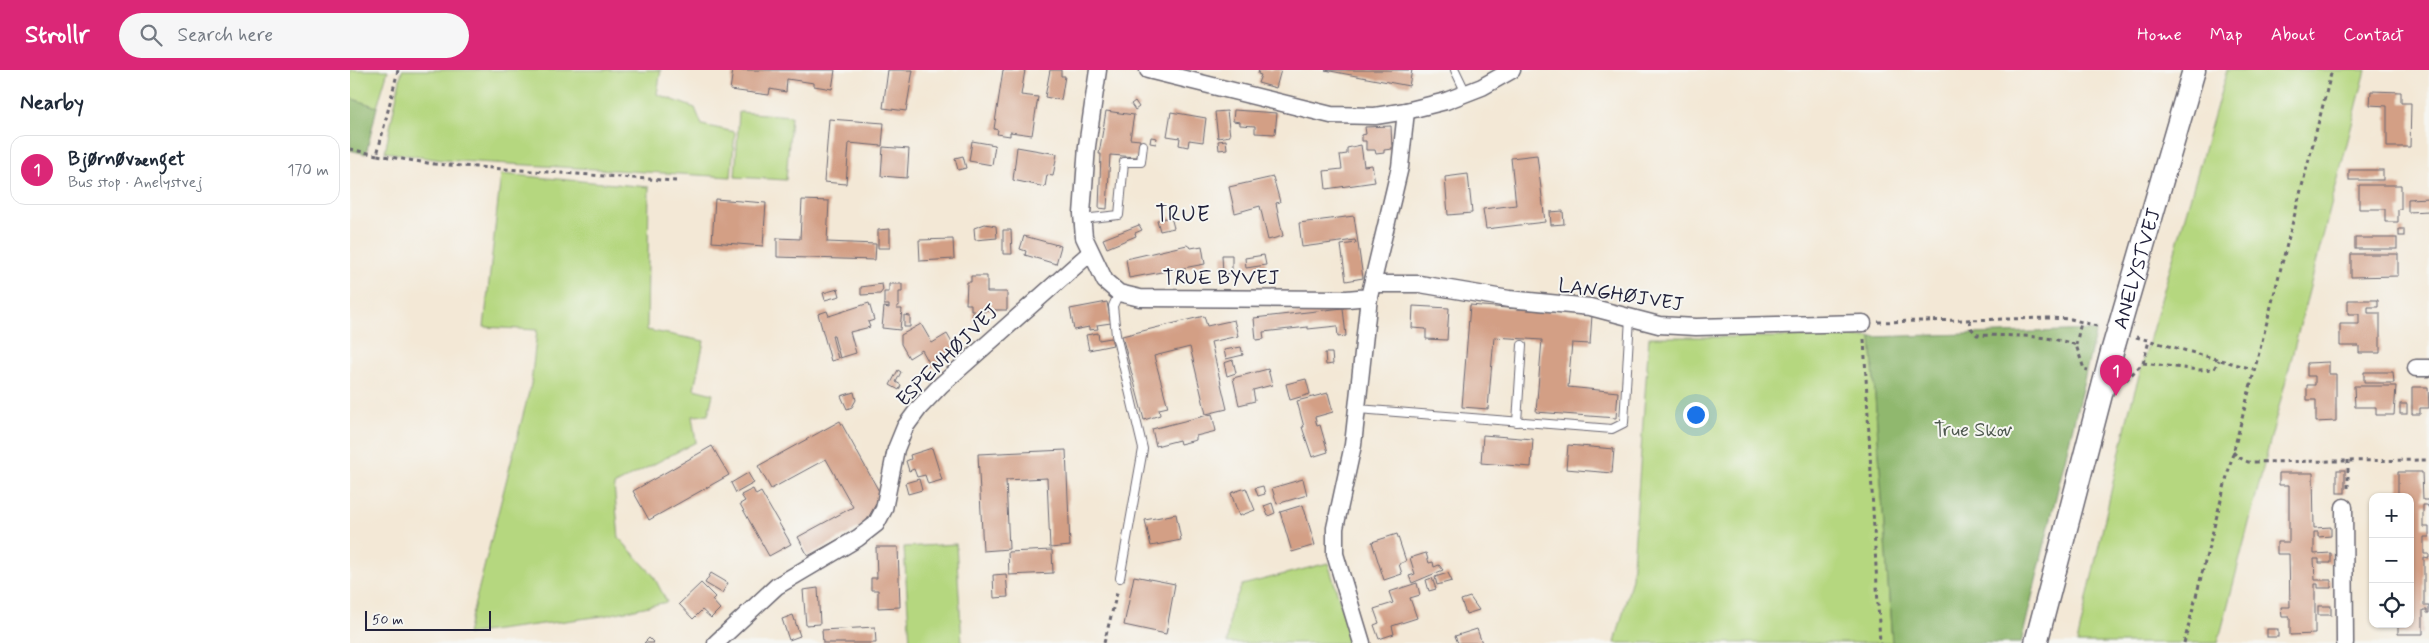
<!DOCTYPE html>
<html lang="en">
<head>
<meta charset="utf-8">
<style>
  body { margin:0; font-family:Mynerve,sans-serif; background:#f6f6f7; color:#1f2937 }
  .controls { position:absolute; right:15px; bottom:15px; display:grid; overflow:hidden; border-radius:10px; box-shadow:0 1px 4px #0004 }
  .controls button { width:45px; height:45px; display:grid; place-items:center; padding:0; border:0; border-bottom:1px solid #e0e1e3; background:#fff; color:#1f2937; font:25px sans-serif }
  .scale { position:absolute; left:15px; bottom:12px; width:126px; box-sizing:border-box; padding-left:5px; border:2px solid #22223b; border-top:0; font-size:14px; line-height:18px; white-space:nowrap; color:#22223b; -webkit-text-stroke:4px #f6f6f2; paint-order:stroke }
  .you { position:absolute; left:1345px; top:344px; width:18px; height:18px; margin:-12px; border:4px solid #fff; border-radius:50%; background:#1a73e8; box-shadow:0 0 0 8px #1a73e833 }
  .badge { display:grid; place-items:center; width:32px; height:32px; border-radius:50%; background:#db2777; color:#fff; font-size:16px; font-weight:700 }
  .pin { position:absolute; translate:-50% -41px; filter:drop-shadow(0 1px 2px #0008) }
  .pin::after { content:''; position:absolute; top:26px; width:18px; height:15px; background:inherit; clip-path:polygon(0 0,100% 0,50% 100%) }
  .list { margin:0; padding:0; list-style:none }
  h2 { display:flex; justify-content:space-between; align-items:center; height:65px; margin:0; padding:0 20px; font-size:21px }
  h2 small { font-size:16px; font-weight:400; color:#747a83 }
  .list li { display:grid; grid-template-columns:32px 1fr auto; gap:15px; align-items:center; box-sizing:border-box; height:70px; margin:0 10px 10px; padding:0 10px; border:1px solid #e0e1e3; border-radius:15px }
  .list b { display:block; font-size:19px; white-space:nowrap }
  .list p { margin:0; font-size:16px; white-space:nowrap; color:#747a83 }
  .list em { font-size:16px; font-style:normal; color:#747a83 }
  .icon { flex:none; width:28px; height:28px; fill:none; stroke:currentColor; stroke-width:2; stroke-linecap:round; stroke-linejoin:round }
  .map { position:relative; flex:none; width:2079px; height:573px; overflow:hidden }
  header { display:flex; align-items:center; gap:30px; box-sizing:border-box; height:70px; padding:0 25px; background:#db2777; color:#fff }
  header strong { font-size:24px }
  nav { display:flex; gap:28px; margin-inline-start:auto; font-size:18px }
  .search { width:350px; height:45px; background:#f6f6f7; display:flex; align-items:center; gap:12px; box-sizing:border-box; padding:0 18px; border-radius:28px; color:#747a83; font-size:19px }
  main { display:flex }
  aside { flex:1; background:#fff }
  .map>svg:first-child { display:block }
  .green { fill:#b5d77f; stroke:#6c7c5d }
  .forest { fill:#90b86e; stroke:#596d54 }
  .building { fill:#d39f85 }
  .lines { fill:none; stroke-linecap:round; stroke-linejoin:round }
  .lane-casing { stroke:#6b6771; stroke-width:10 }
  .street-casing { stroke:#6b6771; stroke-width:19 }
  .secondary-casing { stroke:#6b6771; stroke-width:25 }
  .path { stroke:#6b6771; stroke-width:3; stroke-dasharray:4 4; stroke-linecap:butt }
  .lane { stroke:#fff; stroke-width:8 }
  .street { stroke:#fff; stroke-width:16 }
  .secondary { stroke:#fff; stroke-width:22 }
  .labels { text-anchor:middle; stroke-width:4; stroke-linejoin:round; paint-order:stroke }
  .street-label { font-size:20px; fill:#22223b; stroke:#f6f6f2 }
  .park-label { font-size:20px; fill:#4e584f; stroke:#f6f6f2 }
  .quarter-label { font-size:22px; letter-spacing:1px; fill:#22223b; stroke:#f6f6f2 }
</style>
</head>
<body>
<header>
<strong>Strollr</strong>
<div class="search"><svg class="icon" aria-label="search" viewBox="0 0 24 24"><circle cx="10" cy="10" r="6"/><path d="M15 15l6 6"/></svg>Search here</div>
<nav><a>Home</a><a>Map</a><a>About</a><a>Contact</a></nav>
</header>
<main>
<aside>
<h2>Nearby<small></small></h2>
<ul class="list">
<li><span class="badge">1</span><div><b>Bjørnøvænget</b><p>Bus stop · Anelystvej</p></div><em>170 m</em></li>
</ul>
</aside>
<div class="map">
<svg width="2079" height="573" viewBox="0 0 2079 573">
  <rect width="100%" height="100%" fill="#f6f6f2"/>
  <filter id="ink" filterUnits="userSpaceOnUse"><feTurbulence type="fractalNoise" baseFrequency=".02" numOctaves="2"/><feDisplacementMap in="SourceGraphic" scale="10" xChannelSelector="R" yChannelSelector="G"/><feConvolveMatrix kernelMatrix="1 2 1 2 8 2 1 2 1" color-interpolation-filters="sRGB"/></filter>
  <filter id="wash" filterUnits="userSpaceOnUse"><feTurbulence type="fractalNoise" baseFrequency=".0096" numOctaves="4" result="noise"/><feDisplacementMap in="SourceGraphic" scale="20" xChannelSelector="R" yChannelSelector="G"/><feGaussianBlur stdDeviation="1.12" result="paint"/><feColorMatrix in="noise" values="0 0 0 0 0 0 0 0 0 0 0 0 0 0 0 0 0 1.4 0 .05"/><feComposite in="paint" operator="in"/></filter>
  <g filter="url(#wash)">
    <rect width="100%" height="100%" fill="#f3e8d6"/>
    <g class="green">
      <polygon points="0,0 38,0 27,37 0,28"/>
      <polygon points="52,0 311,0 307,24 345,38 352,55 385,62 381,107 92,90 35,82"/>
      <polygon points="1877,0 2016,0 1868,573 1727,573 1779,341"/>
      <polygon points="389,42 441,46 436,110 385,107"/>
      <polygon points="151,104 299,117 297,260 354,271 344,319 363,324 358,345 342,346 346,372 264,415 269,468 303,505 317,532 253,546 117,564 181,314 187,260 134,257"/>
      <polygon points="1299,267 1521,267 1542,573 1265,573 1282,508"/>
      <polygon points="606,474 612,573 560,573 554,477"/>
      <polygon points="978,493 1003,573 877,573 880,541 892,515"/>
    </g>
    <g class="forest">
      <polygon points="0,28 27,37 16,84 0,80"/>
      <polygon points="1746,260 1671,573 1542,573 1521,267"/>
    </g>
    <g id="blocks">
      <g class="building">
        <polygon points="383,0 485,0 482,19 464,16 464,13 437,9 436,22 420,19 419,25 380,20"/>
        <polygon points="538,0 563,0 556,41 533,38"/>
        <polygon points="653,0 675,0 671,25 688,27 682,65 660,62 660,66 647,64 648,60 644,59"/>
        <polygon points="700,0 711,0 711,6 715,6 711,30 695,27"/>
        <polygon points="909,0 931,0 926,18 908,13 911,5 908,4"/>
        <polygon points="975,0 1062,0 1059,16"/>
        <polygon points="2021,21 2051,22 2051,33 2061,33 2060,77 2037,77 2037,36 2020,35"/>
        <polygon points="785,31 789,37 785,40 781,34"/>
        <polygon points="884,40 927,43 925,64 905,63 905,56 890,55 890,52 883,51"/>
        <polygon points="756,41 784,45 780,69 790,70 787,87 760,85 757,139 749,138 751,84 749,84"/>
        <polygon points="877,41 880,66 868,68 865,42"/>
        <polygon points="821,42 856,48 853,72 839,70 838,77 829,75 830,68 817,66"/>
        <polygon points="479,49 534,53 532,76 499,73 496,114 474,112"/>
        <polygon points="1041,56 1042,79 1034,80 1034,83 1026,84 1025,80 1016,80 1016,71 1012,71 1012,65 1016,64 1015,57"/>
        <polygon points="801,67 807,68 806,74 800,73"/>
        <polygon points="876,70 877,79 869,80 868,71"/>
        <polygon points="622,71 645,75 642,95 619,91"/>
        <polygon points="1011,75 1014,96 1022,95 1025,112 976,119 974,101 992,99 990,85 997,84 997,78"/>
        <polygon points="533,77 559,79 557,108 531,106"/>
        <polygon points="667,77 707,84 703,106 697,105 695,117 663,110"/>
        <polygon points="1187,85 1195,152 1136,159 1133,139 1166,135 1161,88"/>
        <polygon points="613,86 616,98 608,100 605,88"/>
        <rect x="1999" y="100" width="34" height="10"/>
        <polygon points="1118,104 1122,143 1098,145 1095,107"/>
        <polygon points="923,107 930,132 926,133 933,166 918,170 910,136 885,143 879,117"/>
        <polygon points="2009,115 2051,115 2051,139 2048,139 2048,152 2035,152 2035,139 2009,139"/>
        <polygon points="2079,128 2079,141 2058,142 2058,129"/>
        <polygon points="365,129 416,133 413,176 362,172"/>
        <polygon points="452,130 479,131 477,172 526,174 525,190 427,187 427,168 450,169"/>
        <polygon points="1213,141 1214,154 1201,155 1200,142"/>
        <polygon points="1004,146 1013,208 996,211 991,175 1006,173 1005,170 952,177 949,153"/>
        <polygon points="821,147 824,158 810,161 807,150"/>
        <polygon points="635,154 646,156 647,168 625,170 624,158"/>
        <polygon points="789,155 792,160 785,163 786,166 757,178 753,169"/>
        <polygon points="540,159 540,178 528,178 528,160"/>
        <rect x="2049" y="159" width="5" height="7"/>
        <polygon points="653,160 661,160 662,184 653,184"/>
        <polygon points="674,166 711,176 706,194 675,185 676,181 670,179"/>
        <rect x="2005" y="168" width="42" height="11"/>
        <polygon points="603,169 604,189 570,191 569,170"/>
        <polygon points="837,175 841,178 852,176 855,194 779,208 776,189"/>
        <polygon points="2001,184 2048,184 2048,206 2001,207"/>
        <polygon points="872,185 882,185 882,203 873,204"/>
        <polygon points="914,185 916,195 896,198 895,188"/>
        <polygon points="621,206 637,206 637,222 657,222 657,240 634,240 634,250 623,250 623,240 621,240 621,234 616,234 617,212 621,212"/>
        <polygon points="532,214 533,220 530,224 511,225 511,217"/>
        <polygon points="539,214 552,214 552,222 549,222 549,236 547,236 547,239 552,239 550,260 532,258 534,237 539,238 539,235 534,235 534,222 539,222"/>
        <polygon points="488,219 490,226 475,230 473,223"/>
        <polygon points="1998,230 2028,230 2028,237 2018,237 2018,243 2030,243 2030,283 2009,283 2009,276 1990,276 1990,254 2009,254 2009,244 1998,244"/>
        <polygon points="757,232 761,253 747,255 748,259 739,260 739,257 724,260 720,239"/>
        <polygon points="519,233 524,250 518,252 520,257 500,262 506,283 490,288 484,266 482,266 488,289 481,291 468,244 477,241 479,246"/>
        <polygon points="1120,235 1242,245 1240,274 1222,273 1218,317 1268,322 1266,348 1186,342 1192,270 1144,267 1138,339 1112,337"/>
        <polygon points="1063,236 1099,238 1097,270 1076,269 1076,259 1062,258"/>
        <polygon points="993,238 996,266 988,267 987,256 958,259 958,257 913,262 914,269 906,270 904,248"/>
        <polygon points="554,245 560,246 560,257 554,257"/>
        <polygon points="854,246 857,256 884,250 888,266 861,272 877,339 856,344 840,277 804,286 818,337 809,339 810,345 794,350 772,266"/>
        <polygon points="571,254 582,273 597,264 608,283 582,298 572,280 559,288 551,274 551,265"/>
        <polygon points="748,263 749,270 761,268 763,275 739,280 736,265"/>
        <polygon points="891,277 893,285 876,289 874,280"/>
        <polygon points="975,283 982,283 983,294 976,295"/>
        <polygon points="883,290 886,303 877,306 874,293"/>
        <polygon points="1979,292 1979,304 1986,304 1986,351 1966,352 1966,330 1957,330 1957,315 1965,315 1965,306 1957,306 1957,293"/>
        <polygon points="918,299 922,315 903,320 905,331 889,335 883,308"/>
        <polygon points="548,300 551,302 546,312 551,315 549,320 540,315"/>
        <polygon points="2014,302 2043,302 2044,313 2014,313"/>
        <polygon points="956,309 960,324 940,330 936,314"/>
        <polygon points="2004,316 2046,316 2044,345 2026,345 2026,337 2005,337"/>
        <polygon points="2062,317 2078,317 2079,338 2070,338 2070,344 2062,344"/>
        <polygon points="504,322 506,330 502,337 497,339 491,326"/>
        <polygon points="978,323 983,342 965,347 967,356 970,355 978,382 962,387 952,357 954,357 947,331"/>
        <rect x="2050" y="334" width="7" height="10"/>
        <polygon points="862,344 866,361 846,366 846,370 830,374 829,370 806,376 802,359"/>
        <polygon points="490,351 531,425 514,455 458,486 448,467 503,437 476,389 421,419 408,396"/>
        <polygon points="1133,365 1183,369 1181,397 1131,393"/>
        <polygon points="1218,375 1264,379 1262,403 1216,399"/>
        <polygon points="362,376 379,405 299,450 283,421"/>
        <polygon points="582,378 592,410 578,414 575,405 567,407 564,399 559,401 556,391 561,389 560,385"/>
        <polygon points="716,380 720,476 700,478 697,408 656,410 659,479 633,481 628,384"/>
        <rect x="1987" y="400" width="8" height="23"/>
        <polygon points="2048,402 2072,402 2073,430 2079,430 2079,438 2077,435 2073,435 2073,457 2079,457 2079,467 2074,467 2074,484 2079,484 2079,488 2074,487 2074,536 2079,536 2079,543 2077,543 2077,540 2073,540 2073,564 2048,564 2048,554 2060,554 2060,427 2048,427"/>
        <polygon points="398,403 404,413 386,423 381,413"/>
        <polygon points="1929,403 1963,403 1964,458 1981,457 1981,466 1968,467 1968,462 1964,462 1964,484 1981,483 1981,493 1969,493 1969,489 1964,489 1965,510 1981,510 1981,518 1968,518 1968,514 1965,514 1965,564 1940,565 1940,547 1932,547 1931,537 1940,537 1939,484 1927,484 1927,472 1939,472 1939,415 1929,415"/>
        <polygon points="569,409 572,420 558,424 555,413"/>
        <polygon points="953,409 957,425 927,434 922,418"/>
        <polygon points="913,416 915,424 908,426 905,418"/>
        <polygon points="896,418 905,440 889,446 881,423"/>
        <polygon points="403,419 406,425 411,422 441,474 419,486 390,434 395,431 391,425"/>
        <polygon points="922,433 925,443 918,446 914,436"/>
        <polygon points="953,435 965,475 942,482 930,442"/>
        <polygon points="826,444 831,470 801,476 795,450"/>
        <polygon points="1047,464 1056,491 1049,494 1052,504 1034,510 1022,472"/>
        <polygon points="526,477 548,477 550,537 528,538 528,520 521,520 521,508 527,508"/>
        <polygon points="702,480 703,503 659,505 658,482"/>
        <polygon points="1076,483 1079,493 1083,492 1084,497 1089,495 1093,500 1062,513 1059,506 1065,504 1060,488"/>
        <polygon points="361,503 378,513 372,523 355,513"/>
        <polygon points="1098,503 1102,511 1087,515 1085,507"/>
        <polygon points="656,504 658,527 644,528 643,505"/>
        <polygon points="784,506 825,514 816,564 774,555"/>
        <polygon points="1082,508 1086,519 1079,521 1076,510"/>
        <polygon points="351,513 365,527 362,530 370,539 361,548 352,540 343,549 329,534"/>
        <polygon points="1067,513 1070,525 1060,528 1067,548 1042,556 1044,564 1029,569 1024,555 1029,553 1024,539 1043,533 1039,522"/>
        <polygon points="468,518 470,554 456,555 453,520"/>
        <polygon points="1120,527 1129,540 1116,544 1111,530"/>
        <rect x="1968" y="536" width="13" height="9"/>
        <polygon points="443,545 450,566 439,570 432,549"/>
        <polygon points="525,557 526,573 473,573 472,560"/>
        <polygon points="1127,559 1132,573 1108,573 1105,566"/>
        <rect x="1917" y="559" width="11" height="8"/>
        <polygon points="299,568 304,573 294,573"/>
      </g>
    </g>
  </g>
  <g filter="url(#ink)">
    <use href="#blocks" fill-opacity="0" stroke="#6b6771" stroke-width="1"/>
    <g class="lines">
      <g class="lane-casing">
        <g id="lane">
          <polyline points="1105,0 1116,23"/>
          <polyline points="732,149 769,145 774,92 791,92 793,75"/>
          <polyline points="769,223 763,236 766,265 793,379 770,508"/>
          <polyline points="1008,339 1262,359 1274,353 1280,247"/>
          <polyline points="1167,352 1172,275"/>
        </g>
      </g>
      <g class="street-casing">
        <g id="street">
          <polyline points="748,0 737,76 732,144 734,167 755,211 769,223 790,228 997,229 1019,227 1050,97 1056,41"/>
          <polyline points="798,0 981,45 1025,46 1056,41 1096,31 1132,17 1162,0"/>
          <polyline points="1024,214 1070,214 1159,229 1240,237 1309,255 1346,257 1513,253"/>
          <polyline points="2066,298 2079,298"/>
          <polyline points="1994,437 1995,573"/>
          <polyline points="366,573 427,516 508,468 526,454 534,439 546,379 555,357 569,338 591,315 740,183"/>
          <polyline points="1012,573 985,484 985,458 1003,375 1019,227"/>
        </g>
      </g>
      <g class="secondary-casing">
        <g id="secondary">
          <path id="s1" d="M1686,573L1762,282L1844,0"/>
        </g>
      </g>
      <g class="path">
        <polyline points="48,0 27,85 84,94 326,111"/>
        <polyline points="0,79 27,85"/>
        <path d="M1620,250L1621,258L1627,265C1660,266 1694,264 1726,275L1734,299L1738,300"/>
        <polyline points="1528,252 1700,248 1721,249 1750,257"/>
        <polyline points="1786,267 1903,299"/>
        <polyline points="1514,269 1530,573"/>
        <polyline points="1726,275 1731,252"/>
        <polyline points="1793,293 1849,300 1864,299 1869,290"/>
        <polyline points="1776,310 1793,293 1799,271"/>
        <polyline points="1883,382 1888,387 1898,392 2079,390"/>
        <polyline points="1998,390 1998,422"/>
        <polyline points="754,573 768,519"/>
        <polyline points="1834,573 1982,0"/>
      </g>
      <use href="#lane" class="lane"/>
      <use href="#street" class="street"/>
      <use href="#secondary" class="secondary"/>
    </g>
  </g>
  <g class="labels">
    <g class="street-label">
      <text dy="7" stroke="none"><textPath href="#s1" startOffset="388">ANELYSTVEJ</textPath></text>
      <text x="871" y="214">TRUE BYVEJ</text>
      <text transform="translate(1271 224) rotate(9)" y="7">LANGHØJVEJ</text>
      <text transform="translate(597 285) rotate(-45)" y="7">ESPENHØJVEJ</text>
    </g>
    <g class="park-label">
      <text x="1623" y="366">True Skov</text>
    </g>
    <g class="quarter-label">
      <text x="833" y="151">TRUE</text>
    </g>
  </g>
</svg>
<div class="controls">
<button>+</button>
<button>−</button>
<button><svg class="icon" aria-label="locate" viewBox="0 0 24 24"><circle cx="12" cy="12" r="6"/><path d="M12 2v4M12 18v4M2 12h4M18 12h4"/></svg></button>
</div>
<div class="scale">50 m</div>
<div class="you"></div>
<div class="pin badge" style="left:1766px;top:326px">1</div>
</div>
</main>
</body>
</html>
